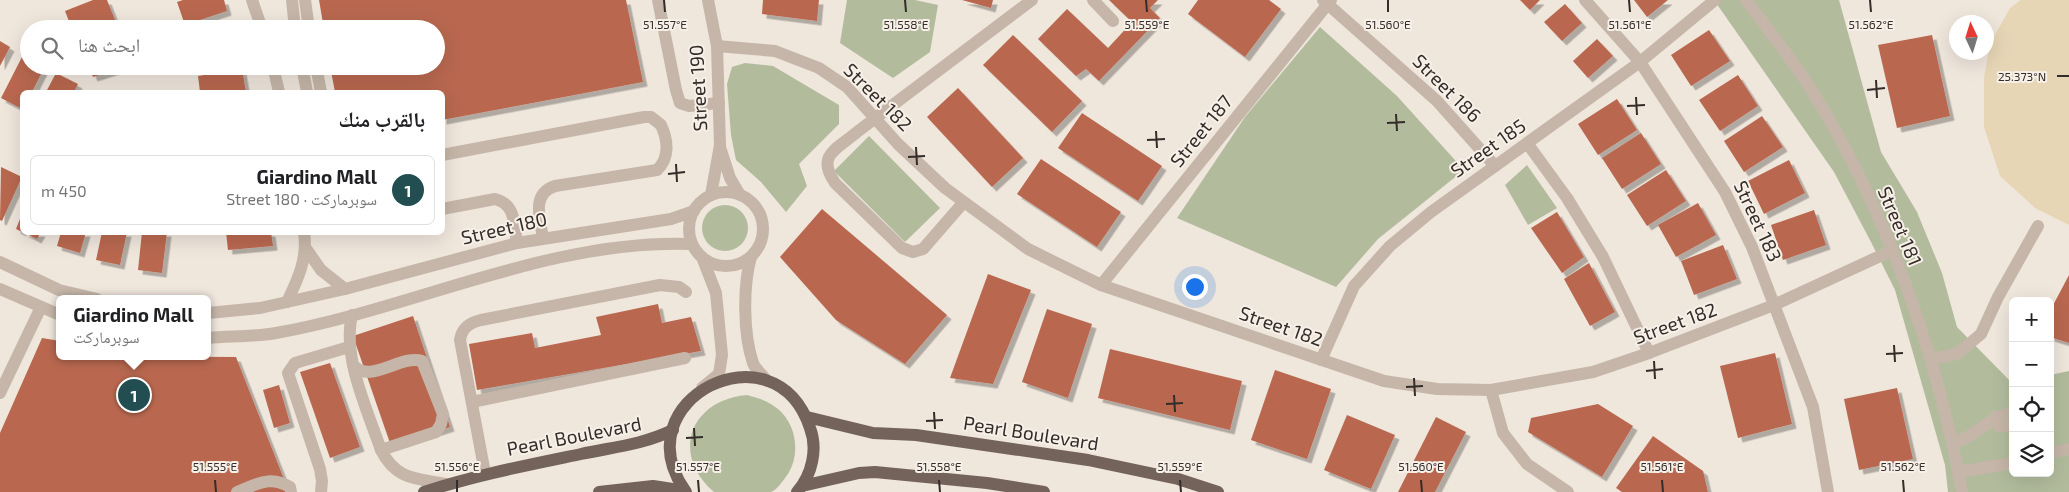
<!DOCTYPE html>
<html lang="ar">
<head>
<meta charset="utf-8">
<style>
  body { margin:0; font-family:"Exo 2","Noto Naskh Arabic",sans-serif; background:#f2f2f2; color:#202124; direction:rtl }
  .controls { position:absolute; right:15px; bottom:15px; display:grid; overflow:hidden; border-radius:8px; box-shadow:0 5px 20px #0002 }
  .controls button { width:45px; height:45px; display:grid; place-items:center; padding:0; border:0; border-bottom:1px solid #e0e0e0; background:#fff; color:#202124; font:25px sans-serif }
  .compass { position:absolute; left:1949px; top:15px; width:45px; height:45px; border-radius:50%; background:#fff; box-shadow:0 5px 20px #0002; rotate:356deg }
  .you { position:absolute; left:1194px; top:286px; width:18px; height:18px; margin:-12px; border:4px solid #fff; border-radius:50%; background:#1a73e8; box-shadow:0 0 0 8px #1a73e833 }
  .badge { display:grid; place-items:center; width:32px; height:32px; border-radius:50%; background:#224e51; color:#fff; font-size:16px; font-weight:700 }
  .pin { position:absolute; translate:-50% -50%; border:2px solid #fff; box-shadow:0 1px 5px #0006 }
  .popup { position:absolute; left:56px; top:295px; width:155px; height:65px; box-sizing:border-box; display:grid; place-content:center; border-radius:8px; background:#fff; filter:drop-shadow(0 1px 4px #0005); font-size:16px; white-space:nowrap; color:#757577 }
  .popup b { font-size:19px; color:#202124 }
  .popup::after { content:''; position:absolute; left:50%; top:100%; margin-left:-10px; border:10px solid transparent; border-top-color:#fff }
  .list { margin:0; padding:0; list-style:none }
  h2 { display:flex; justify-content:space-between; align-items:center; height:65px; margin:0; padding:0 20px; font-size:21px }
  h2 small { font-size:16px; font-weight:400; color:#757577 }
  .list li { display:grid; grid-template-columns:32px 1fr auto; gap:15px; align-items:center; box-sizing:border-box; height:70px; margin:0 10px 10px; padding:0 10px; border:1px solid #e0e0e0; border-radius:8px }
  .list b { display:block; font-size:19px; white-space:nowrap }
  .list p { margin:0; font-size:16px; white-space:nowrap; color:#757577 }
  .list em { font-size:16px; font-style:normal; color:#757577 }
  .icon { flex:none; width:28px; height:28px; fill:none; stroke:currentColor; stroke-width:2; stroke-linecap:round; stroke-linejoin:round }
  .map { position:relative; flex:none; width:2069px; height:492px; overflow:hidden; direction:ltr }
  .search { position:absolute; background:#fff; box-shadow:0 5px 20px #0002; left:20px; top:20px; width:425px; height:55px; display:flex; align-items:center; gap:12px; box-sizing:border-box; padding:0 18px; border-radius:28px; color:#757577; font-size:19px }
  .panel { position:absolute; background:#fff; box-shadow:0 5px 20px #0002; left:20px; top:90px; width:425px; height:145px; border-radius:8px; direction:rtl }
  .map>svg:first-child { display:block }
  .green { fill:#b2bc9d }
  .sand { fill:#e7d6b6 }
  .building { fill:#b96850; filter:url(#shadow) }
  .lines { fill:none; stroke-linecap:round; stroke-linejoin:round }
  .minor { stroke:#c6b6a9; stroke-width:12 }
  .major { stroke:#74635b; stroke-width:12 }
  .ticks { fill:none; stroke:#342c28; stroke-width:2 }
  .labels { text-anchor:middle; stroke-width:4; stroke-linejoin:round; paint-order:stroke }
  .street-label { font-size:19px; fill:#342c28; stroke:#f7f0e8 }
  .ticks-label { font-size:12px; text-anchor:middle; fill:#342c28; stroke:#f7f0e8; stroke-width:4; stroke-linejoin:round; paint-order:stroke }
</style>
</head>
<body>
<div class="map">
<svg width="2069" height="492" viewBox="0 0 2069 492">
  <defs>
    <filter id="shadow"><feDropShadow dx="4.5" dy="4.5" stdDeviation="0" flood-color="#0004"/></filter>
  </defs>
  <rect width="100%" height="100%" fill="#efe6dc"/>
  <g class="green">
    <polygon points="847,0 915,0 938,5 930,52 893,78 840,43"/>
    <polygon points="1714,0 1839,0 1881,152 1917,212 1942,273 1957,327 2013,384 2013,473 2050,473 2050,375 2069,371 2069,492 1948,492 1945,465 1895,290 1871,242 1834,172"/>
    <polygon points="1320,27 1397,96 1464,170 1378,239 1336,287 1177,218 1245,117"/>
    <polygon points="745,63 773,66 839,105 839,124 799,164 807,186 786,212 761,182 736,160 731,135 727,84 732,67"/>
    <polygon points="869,136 940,208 905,242 834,171"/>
    <polygon points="1527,165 1557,208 1528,225 1505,185"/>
    <circle cx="725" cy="228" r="23"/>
    <path d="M747,395C758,398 769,401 778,409C798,426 801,458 785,478C781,483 778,489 771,492C762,492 726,492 714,492C670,454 690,400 747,395Z"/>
  </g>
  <polygon class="sand" points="2021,0 2069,0 2069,225 2035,208 2000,176 1984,127 1984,78 1990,44 2010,8"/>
  <g class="building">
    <polygon points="93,0 107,0 117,25 107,29 72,29 65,11"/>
    <polygon points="183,0 224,0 227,11 185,25 177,2"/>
    <polygon points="319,0 626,0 643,82 442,120 442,92 335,92 330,66 436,66 436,29 324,29"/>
    <polygon points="763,0 819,0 817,21 762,14"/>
    <polygon points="962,0 993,0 991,8"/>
    <polygon points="1109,0 1158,0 1150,8 1160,18 1099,81 1086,69 1076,76 1038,39 1067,9 1108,48 1132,22"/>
    <polygon points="1198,0 1269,0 1281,9 1245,57 1188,14"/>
    <polygon points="1520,0 1540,0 1530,10"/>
    <polygon points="1634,0 1668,0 1647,17"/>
    <polygon points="1565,4 1582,23 1562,41 1544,22"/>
    <polygon points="1709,30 1730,61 1691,86 1671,55"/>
    <polygon points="1013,35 1082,101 1052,132 983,65"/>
    <polygon points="1932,35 1950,116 1897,128 1878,45"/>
    <polygon points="1597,39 1613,56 1588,78 1573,61"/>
    <polygon points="0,41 10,47 0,66"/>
    <polygon points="23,55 29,58 29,66 45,66 32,92 22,92 22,109 1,98"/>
    <polygon points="89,66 125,66 125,67 93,77"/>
    <polygon points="242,69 246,92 200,92 198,76"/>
    <polygon points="56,73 78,84 74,92 46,92"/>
    <polygon points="1738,75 1758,106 1720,131 1699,100"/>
    <polygon points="958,88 1023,158 992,187 927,117"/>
    <polygon points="1617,99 1637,130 1598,155 1578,124"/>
    <polygon points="1082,113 1162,166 1138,201 1058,148"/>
    <polygon points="1762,116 1783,147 1744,172 1724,141"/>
    <polygon points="1641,133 1661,164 1622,189 1602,158"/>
    <polygon points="1041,159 1121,212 1097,247 1017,194"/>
    <polygon points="1789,160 1805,193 1764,214 1748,181"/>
    <polygon points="1,167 22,177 2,221 0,220"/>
    <polygon points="1666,170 1686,201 1647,226 1627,195"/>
    <polygon points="1698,203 1716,235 1676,257 1658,225"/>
    <polygon points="822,209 947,315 905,364 836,320 780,257"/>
    <polygon points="1814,210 1826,245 1783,260 1771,225"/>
    <polygon points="1557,212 1584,257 1562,273 1531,228"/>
    <polygon points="22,214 22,232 16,229"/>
    <polygon points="23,232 41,232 37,239"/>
    <polygon points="61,232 86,232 80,253 57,246"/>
    <polygon points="102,232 127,232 120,265 96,260"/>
    <polygon points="142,232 167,232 162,273 138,270"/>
    <polygon points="226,232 271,232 273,246 228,250"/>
    <polygon points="1723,245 1737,279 1694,295 1681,261"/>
    <polygon points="1589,263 1615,312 1590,326 1564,279"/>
    <polygon points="988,274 1031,290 993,384 950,378"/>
    <polygon points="2069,275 2069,343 2050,337 2050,311"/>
    <polygon points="658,304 662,323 691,317 701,351 477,390 469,344 532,333 535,348 601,335 596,317"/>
    <polygon points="1047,309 1092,324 1068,398 1022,382"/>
    <polygon points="413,316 450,427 391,446 353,336"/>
    <polygon points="42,338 60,341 60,356 236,357 289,492 0,492 0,433"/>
    <polygon points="1110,349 1242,381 1230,430 1098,398"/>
    <polygon points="1775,353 1792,424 1738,438 1720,366"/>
    <polygon points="330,363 360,447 330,458 300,372"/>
    <polygon points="1275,370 1331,389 1307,459 1251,440"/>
    <polygon points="279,385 290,423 274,428 263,390"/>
    <polygon points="1897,388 1913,459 1859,470 1844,399"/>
    <polygon points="1598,404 1633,426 1602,477 1528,432 1531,418"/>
    <polygon points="1347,415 1395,435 1371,489 1324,470"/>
    <polygon points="1436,417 1466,432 1435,492 1398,492"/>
    <polygon points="1653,436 1703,471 1708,492 1622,492 1616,488"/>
  </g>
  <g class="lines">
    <g class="minor">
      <polyline points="252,0 262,29"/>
      <polyline points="292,0 295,29"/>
      <polyline points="305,0 309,29"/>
      <polyline points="658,0 676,90 680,103 689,106 719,103"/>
      <polyline points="708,0 717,46 720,145 711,195"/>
      <polyline points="1093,0 1113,21"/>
      <polyline points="1323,0 1437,101 1495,166"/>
      <polyline points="1585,0 1640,62 1725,192 1752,247 1813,407 1828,492"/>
      <path d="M1746,0C1766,27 1788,54 1807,83C1884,203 1937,352 1962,492"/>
      <polyline points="717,46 775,51 819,68 847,87 898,144 945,188 1028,249 1101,285 1384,381 1437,389 1491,390 1593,372 1649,353 1774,305 1891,251"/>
      <polyline points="273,66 279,92"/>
      <polyline points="302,66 307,92"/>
      <polyline points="316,66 321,92"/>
      <polyline points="1527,143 1567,198 1603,257 1649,353"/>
      <polyline points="720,147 730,178 740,195"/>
      <path d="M442,155L644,117H651L661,125C668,140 670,158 657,170L555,186C531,194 540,218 543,238"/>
      <circle cx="726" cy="229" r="37"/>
      <path d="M963,203L923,249L913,252L902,248L835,183C816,155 836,150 857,132L1032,0"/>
      <path d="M442,209L495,199C516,204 514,225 517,243"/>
      <polyline points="307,250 321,270 345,289"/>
      <polyline points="702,257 716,293 722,355 719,374 702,388"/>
      <path d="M751,257C743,285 743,334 753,363C755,369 763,375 767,381"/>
      <polyline points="0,262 59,290 97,299"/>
      <polyline points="1101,285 1331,0"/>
      <polyline points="0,289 60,315"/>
      <path d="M287,302C298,279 308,258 304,232"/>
      <polyline points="208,313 260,308 345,289 517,243 671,219 694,211"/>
      <path d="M352,315C342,357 367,409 381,450C396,480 416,478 446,484"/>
      <path d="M208,338C230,336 254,337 276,333C412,309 552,238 692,244"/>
      <polyline points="1932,359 1957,354 1981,334 1998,297 2038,226"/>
      <polyline points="1321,360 1354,286 1390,246 1431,212 1640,62 1715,0"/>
      <path d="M353,365C370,385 400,354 422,361L443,414L441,424L436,432L381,450"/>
      <polyline points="1491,390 1503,433 1527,464 1568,492"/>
      <polyline points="0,393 41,307"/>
      <polyline points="472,402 685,358"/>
      <polyline points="1996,416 1999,426 2013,426"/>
      <path d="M1953,443C1976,437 1987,418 2013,412"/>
      <polyline points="2050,453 2069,449"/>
      <polyline points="1958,472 2013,463"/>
      <path d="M485,473L460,340C462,328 469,323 481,320L660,285L679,287L686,292"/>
      <path d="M237,492C258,484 270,475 290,487L291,492"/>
      <polyline points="321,492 322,481 320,469 288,373 295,363 349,347"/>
    </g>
    <g class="major">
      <polyline points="807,417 873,433 916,435 1088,460 1178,479 1218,492"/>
      <polyline points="802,486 859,473 875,472 987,483 1044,492"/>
      <path d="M424,492C476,475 528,465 581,454C613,447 642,445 673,430"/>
      <polyline points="599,492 653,486 685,491"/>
      <path d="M686,492C620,400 775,322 810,428C818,449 812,475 797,492"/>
    </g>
  </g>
  <path class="ticks" d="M664,0L665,12M905,0L906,12M1146,0L1147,12M1388,0V12M1629,0L1630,12M1870,0L1871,12M2057,76H2069M1876,80L1877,98M1867,90L1885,88M1636,97L1637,115M1627,106L1645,105M1396,114L1397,131M1387,123L1405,122M1156,131L1157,148M1147,140L1165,139M916,147L917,165M908,157L925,156M676,164L677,182M668,174L685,172M1894,345L1895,362M1886,354L1903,353M1654,361L1655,379M1646,371L1663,369M1414,378L1415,396M1406,387L1423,386M1174,395L1175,412M1166,404L1183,403M934,412L935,429M926,421L943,420M694,428L695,446M686,438L703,437M215,480L216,492M457,480V492M698,480L699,492M939,480L940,492M1180,480L1181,492M1421,480L1422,492M1662,480L1663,492M1903,480L1904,492"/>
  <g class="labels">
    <g class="street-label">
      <text transform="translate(698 88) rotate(-93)" y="7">Street 190</text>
      <text transform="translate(1447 88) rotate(45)" y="7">Street 186</text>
      <text transform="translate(878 97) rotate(45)" y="7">Street 182</text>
      <text transform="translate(1201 131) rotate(-51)" y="7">Street 187</text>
      <text transform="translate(1488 148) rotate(-35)" y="7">Street 185</text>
      <text transform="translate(1758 221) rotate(65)" y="7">Street 183</text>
      <text transform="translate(1900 226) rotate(67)" y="7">Street 181</text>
      <text transform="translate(504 228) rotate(-13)" y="7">Street 180</text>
      <text transform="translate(1675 323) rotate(-20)" y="7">Street 182</text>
      <text transform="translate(1281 326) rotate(19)" y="7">Street 182</text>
      <text transform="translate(1031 433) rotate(9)" y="7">Pearl Boulevard</text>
      <text transform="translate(574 436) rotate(-11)" y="7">Pearl Boulevard</text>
    </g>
  </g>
  <g class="ticks-label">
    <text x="665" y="29">51.557°E</text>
    <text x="906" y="29">51.558°E</text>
    <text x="1147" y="29">51.559°E</text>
    <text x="1388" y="29">51.560°E</text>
    <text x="1630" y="29">51.561°E</text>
    <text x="1871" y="29">51.562°E</text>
    <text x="2022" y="81">25.373°N</text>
    <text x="215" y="471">51.555°E</text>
    <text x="457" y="471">51.556°E</text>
    <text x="698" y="471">51.557°E</text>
    <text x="939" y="471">51.558°E</text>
    <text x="1180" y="471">51.559°E</text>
    <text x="1421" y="471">51.560°E</text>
    <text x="1662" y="471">51.561°E</text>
    <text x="1903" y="471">51.562°E</text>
  </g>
</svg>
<div class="controls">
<button>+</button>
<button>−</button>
<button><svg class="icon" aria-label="locate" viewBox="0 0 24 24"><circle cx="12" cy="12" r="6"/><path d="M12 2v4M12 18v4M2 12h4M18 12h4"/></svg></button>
<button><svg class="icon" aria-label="layers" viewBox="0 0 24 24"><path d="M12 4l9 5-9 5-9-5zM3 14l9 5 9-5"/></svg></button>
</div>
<svg class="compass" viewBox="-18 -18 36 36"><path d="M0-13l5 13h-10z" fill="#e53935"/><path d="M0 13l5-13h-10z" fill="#757577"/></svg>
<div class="you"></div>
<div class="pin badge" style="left:134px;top:395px">1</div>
<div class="popup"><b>Giardino Mall</b>سوبرماركت</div>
<div class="search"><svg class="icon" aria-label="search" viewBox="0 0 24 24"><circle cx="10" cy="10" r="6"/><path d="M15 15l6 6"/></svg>ابحث هنا</div>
<section class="panel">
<h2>بالقرب منك<small></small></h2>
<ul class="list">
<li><span class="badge">1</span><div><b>Giardino Mall</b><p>سوبرماركت · Street 180</p></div><em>450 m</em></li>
</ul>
</section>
</div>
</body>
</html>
